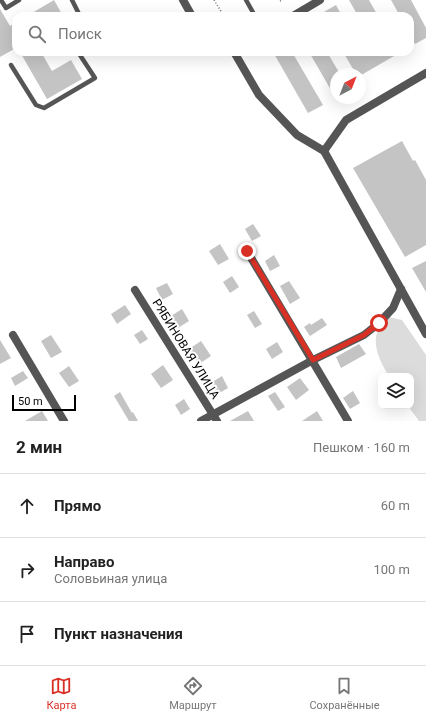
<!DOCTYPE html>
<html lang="ru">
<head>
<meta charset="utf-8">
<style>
  body { margin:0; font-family:Roboto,sans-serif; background:#f2f2f2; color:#222 }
  .controls { position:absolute; right:12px; bottom:12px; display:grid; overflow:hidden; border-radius:8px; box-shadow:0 4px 16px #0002 }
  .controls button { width:36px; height:36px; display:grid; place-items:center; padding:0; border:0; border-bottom:1px solid #e0e0e0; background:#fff; color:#222; font:20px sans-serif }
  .compass { position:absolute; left:330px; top:68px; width:36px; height:36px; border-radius:50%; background:#fff; box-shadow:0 4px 16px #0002; rotate:42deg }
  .scale { position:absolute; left:12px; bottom:10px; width:64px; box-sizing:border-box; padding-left:4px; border:2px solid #000; border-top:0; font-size:11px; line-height:14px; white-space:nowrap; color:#000; -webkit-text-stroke:3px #fff; paint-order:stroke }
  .stop { position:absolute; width:12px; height:12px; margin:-9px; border:3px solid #d93025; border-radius:50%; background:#fff }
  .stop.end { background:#d93025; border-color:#fff; box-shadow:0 1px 4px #0008 }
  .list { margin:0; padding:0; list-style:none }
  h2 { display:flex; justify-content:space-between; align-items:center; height:52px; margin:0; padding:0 16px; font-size:17px }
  h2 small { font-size:13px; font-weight:400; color:#767676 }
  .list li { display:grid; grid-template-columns:26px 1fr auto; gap:12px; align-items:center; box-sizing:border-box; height:64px; padding:0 16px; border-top:1px solid #e0e0e0 }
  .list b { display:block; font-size:15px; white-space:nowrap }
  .list p { margin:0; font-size:13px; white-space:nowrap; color:#767676 }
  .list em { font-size:13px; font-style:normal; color:#767676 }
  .icon { flex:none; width:22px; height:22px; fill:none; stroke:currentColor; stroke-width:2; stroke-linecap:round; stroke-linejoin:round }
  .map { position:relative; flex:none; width:426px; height:421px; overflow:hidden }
  .search { position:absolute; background:#fff; box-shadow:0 4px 16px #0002; left:12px; right:12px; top:12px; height:44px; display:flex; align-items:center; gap:10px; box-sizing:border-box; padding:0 14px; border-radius:12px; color:#767676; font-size:15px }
  .sheet { height:244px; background:#fff }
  nav { display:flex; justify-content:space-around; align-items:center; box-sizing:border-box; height:56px; border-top:1px solid #e0e0e0; background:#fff; font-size:11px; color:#767676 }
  nav a { display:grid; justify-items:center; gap:2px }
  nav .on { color:#d93025 }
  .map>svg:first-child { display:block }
  .green { fill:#dcdcdc }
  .building { fill:#c4c4c4 }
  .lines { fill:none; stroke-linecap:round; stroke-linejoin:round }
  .path { stroke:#777; stroke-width:1.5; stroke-dasharray:1 2; stroke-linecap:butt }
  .service { stroke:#555; stroke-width:4.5 }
  .minor { stroke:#555; stroke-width:8 }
  .route { stroke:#d93025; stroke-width:5 }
  .labels { text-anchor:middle; stroke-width:4; stroke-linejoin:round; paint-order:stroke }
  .street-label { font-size:12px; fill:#000; stroke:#fff }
</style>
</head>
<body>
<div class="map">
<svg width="426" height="421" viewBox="0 0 426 421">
  <rect width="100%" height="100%" fill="#fff"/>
  <path class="green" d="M389,317L402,320L426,355V421H419L408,406H411V376H389C380,362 370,342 380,326C383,323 386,320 389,317Z"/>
  <g class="building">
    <polygon points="54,0 63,16 27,16"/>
    <polygon points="349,0 369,0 378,16 358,16"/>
    <polygon points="391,0 411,0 426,28 426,38 415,44 410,34 410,16 400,16"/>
    <polygon points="336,5 342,16 317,16"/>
    <polygon points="0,9 10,26 16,22 16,48 0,57"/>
    <polygon points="20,52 41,52 52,71 71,60 82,79 47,99"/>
    <polygon points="273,52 292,52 323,105 308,113"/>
    <polygon points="309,52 327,52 340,74 336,74 336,87 331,90"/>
    <polygon points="343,52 401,52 363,74 356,74"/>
    <polygon points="402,141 413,161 415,160 426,180 426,245 405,257 353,168"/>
    <polygon points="253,224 261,236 252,241 245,229"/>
    <polygon points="220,244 229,259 218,265 209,251"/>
    <polygon points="274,255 280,266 270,271 265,261"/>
    <polygon points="426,261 426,292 412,268"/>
    <polygon points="232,276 239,287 230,293 223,282"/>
    <polygon points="289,281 300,298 290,304 280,286"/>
    <polygon points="167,283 173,294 162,300 156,288"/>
    <polygon points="125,305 131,314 117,324 111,314"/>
    <polygon points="182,309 189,321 178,328 171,316"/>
    <polygon points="254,311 262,324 255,328 247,315"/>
    <polygon points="322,318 327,325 310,336 304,327 310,323 311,325"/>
    <polygon points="142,330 148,339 140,344 134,335"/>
    <polygon points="51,335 62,352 51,358 41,341"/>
    <polygon points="0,340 11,358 0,364"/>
    <polygon points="201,341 211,356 199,364 189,349"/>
    <polygon points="277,342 283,352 272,359 266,349"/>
    <polygon points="359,344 366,354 341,368 336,357"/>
    <polygon points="163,365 173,380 161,388 151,374"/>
    <polygon points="69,366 79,381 69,387 59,373"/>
    <polygon points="23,371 28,378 15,386 11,378"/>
    <polygon points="222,376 228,388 216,395 209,384"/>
    <polygon points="300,378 309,390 296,400 287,387"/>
    <polygon points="353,391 360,403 350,409 343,398"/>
    <polygon points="120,392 132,413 133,412 138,421 129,421 114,396"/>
    <polygon points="275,392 285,407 278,411 268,396"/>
    <polygon points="184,399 190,409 181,415 175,405"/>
    <polygon points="42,411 48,421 25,421"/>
    <polygon points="248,411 254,421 230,421"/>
    <polygon points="317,411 323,421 302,421"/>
  </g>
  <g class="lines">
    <g class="path">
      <polyline points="214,0 224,16"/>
      <polyline points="280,1 282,0"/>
    </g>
    <g class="service">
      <polyline points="1,0 6,8 19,0"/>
      <polyline points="72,0 80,16"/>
      <polyline points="246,0 255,16"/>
      <polyline points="11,65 36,105 44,108 95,78 78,52"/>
    </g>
    <g class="minor">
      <polyline points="183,0 192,16"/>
      <polyline points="293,16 320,0"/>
      <polyline points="234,52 259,95 297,135 324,151 426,334"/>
      <polyline points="324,151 346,120 426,73"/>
      <polyline points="247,251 348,421"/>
      <polyline points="135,290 217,421"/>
      <polyline points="13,335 64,421"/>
      <polyline points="201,421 313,360 364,335 379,323 393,308 401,289"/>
    </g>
  </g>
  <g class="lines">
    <polyline class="route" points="247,251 313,360 364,335 379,323"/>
  </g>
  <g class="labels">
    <g class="street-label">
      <text transform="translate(186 349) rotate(58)" y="4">РЯБИНОВАЯ УЛИЦА</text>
    </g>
  </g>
</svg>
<div class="controls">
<button><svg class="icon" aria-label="layers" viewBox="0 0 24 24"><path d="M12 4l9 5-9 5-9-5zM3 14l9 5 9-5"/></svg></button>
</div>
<svg class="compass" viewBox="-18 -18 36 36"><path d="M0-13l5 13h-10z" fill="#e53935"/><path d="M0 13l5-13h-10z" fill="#767676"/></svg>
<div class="scale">50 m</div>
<div class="stop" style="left:379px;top:323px"></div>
<div class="stop end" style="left:247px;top:251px"></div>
<div class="search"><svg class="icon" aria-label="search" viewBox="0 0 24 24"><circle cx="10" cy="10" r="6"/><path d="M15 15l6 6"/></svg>Поиск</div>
</div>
<section class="sheet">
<h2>2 мин<small>Пешком · 160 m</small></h2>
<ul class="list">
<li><svg class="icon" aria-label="ahead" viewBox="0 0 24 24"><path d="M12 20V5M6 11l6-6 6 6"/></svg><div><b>Прямо</b></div><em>60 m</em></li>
<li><svg class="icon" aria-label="right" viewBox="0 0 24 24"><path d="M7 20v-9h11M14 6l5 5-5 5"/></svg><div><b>Направо</b><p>Соловьиная улица</p></div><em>100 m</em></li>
<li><svg class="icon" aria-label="arrive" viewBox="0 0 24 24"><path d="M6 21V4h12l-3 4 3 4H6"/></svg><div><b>Пункт назначения</b></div></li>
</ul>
</section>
<nav>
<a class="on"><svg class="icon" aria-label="map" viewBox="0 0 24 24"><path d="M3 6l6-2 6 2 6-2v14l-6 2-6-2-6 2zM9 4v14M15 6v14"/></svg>Карта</a>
<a><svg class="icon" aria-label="directions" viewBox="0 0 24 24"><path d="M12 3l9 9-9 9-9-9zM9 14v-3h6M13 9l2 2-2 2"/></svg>Маршрут</a>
<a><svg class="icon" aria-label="saved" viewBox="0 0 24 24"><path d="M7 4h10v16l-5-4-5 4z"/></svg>Сохранённые</a>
</nav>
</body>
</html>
